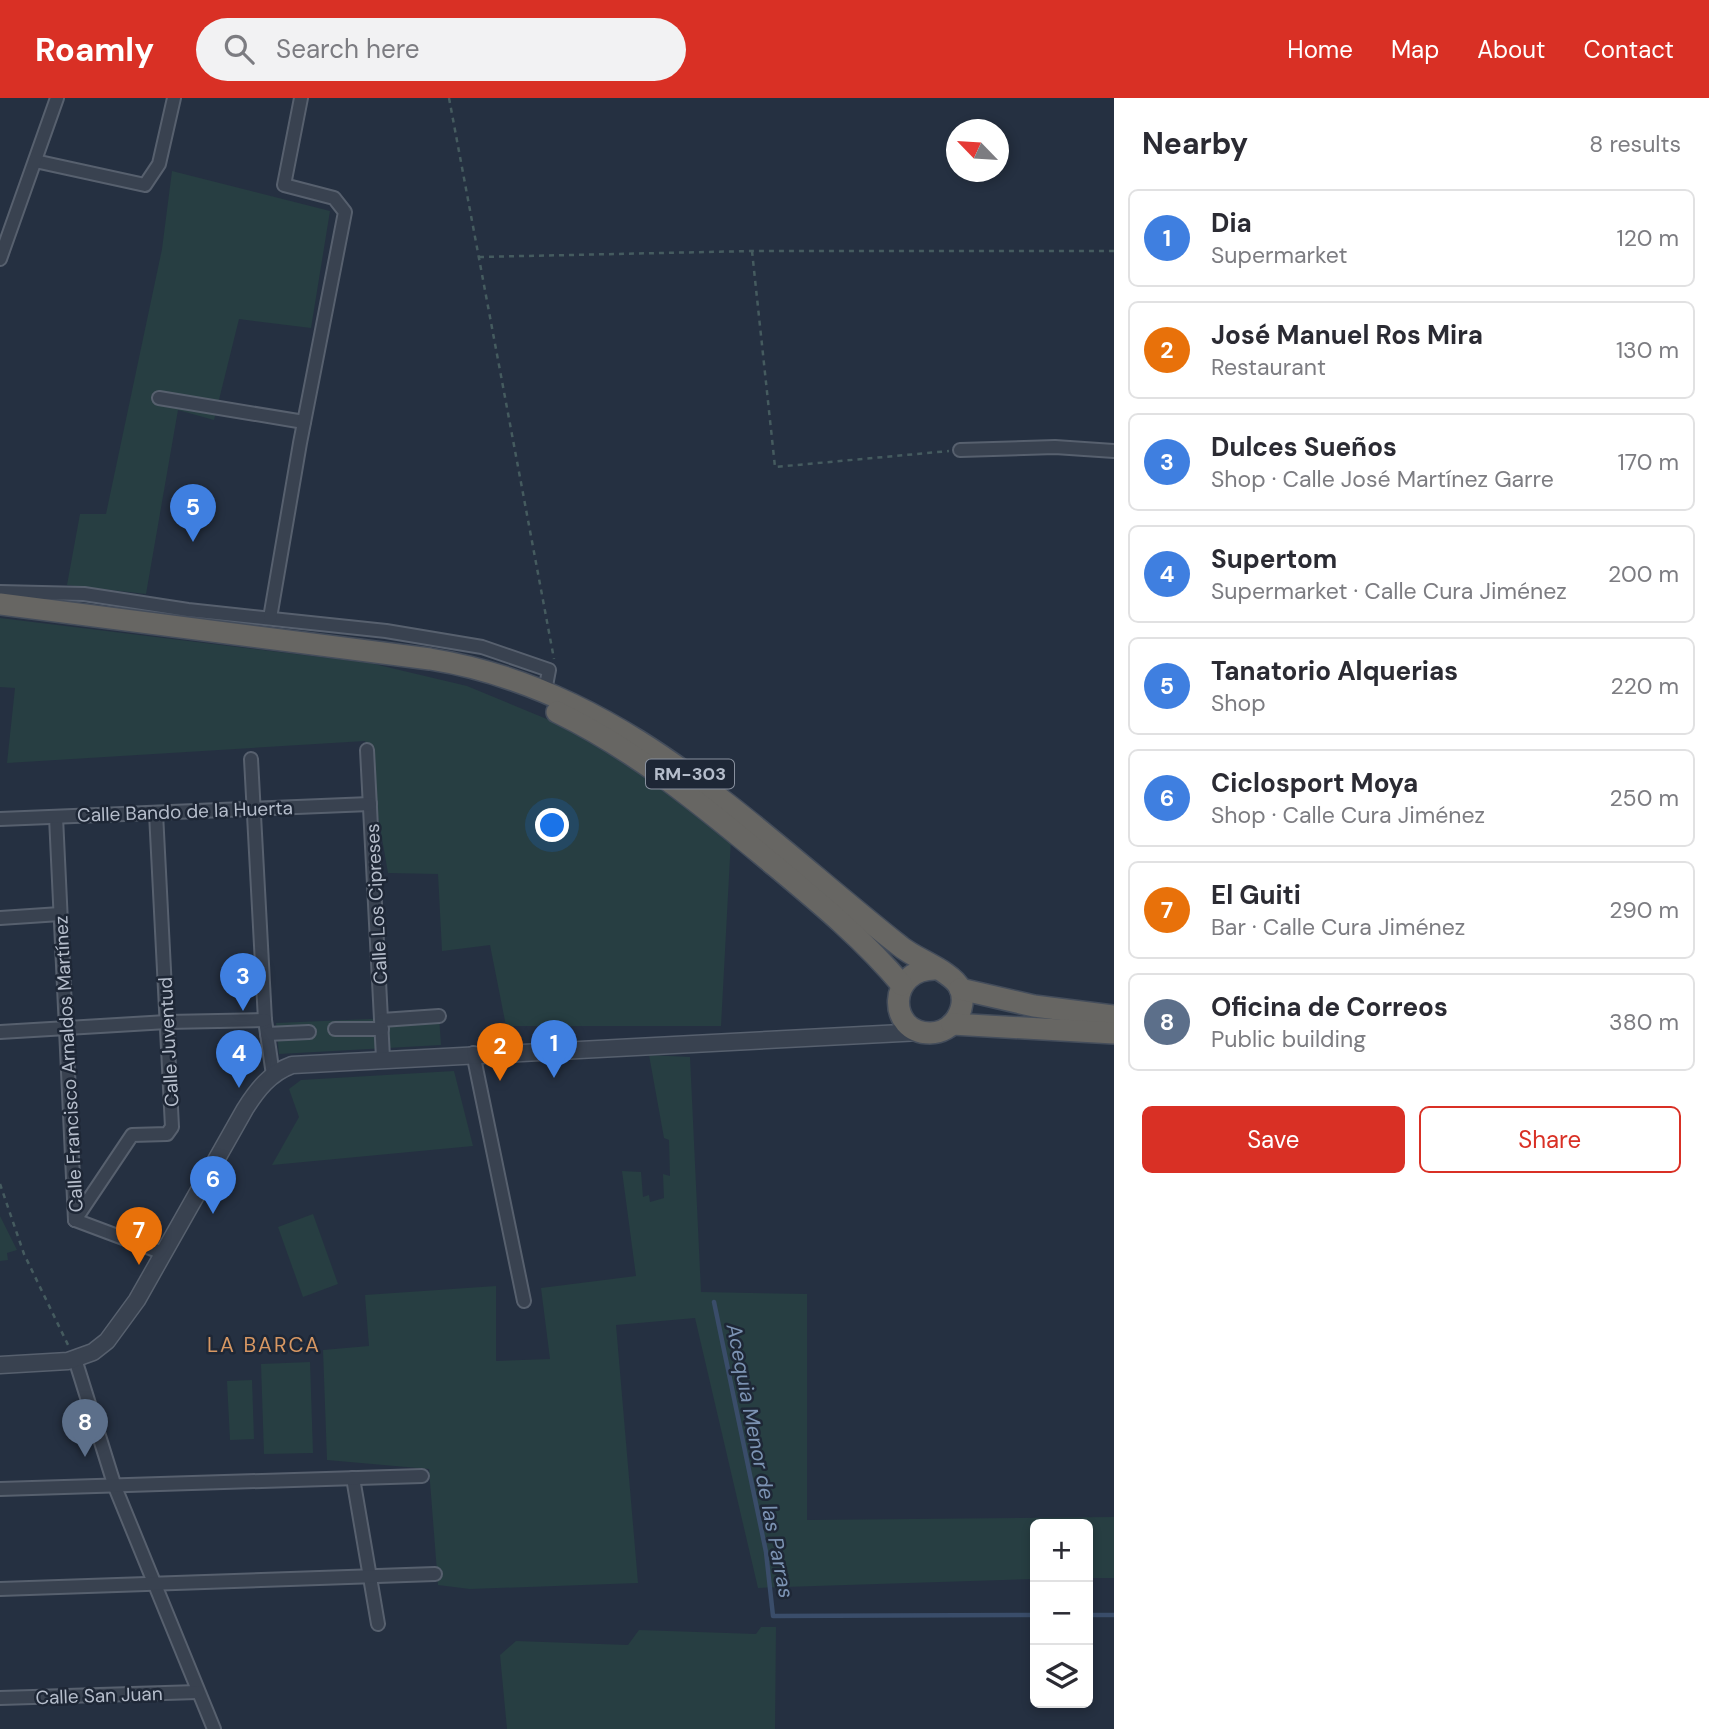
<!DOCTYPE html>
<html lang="en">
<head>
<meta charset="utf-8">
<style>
  body { margin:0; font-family:"DM Sans",sans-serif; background:#f2f2f3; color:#2b2b33 }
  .controls { position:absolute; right:21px; bottom:21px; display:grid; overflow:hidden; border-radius:10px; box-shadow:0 4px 10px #0003 }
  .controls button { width:63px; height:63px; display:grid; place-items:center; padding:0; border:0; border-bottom:2px solid #e1e1e2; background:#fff; color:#2b2b33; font:35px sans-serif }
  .compass { position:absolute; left:946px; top:21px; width:63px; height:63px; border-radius:50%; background:#fff; box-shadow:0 4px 10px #0003; rotate:295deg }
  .you { position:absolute; left:553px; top:728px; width:24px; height:24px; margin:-18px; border:5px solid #fff; border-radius:50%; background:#1a73e8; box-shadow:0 0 0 10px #1a73e833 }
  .badge { display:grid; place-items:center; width:46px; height:46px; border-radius:50%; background:#d93025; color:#fff; font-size:23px; font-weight:700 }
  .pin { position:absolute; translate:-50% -58px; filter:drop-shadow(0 2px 4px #0008) }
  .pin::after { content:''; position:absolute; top:37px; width:24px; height:21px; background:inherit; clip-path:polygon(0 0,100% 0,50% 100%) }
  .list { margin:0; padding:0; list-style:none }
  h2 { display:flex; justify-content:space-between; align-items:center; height:91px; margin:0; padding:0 28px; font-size:30px }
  h2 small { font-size:23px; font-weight:400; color:#7c7c81 }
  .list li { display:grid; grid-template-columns:46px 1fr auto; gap:21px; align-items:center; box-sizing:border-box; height:98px; margin:0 14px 14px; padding:0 14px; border:2px solid #e1e1e2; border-radius:10px }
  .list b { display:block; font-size:26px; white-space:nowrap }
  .list p { margin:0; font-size:23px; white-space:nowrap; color:#7c7c81 }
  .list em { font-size:23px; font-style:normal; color:#7c7c81 }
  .actions { display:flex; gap:14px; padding:21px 28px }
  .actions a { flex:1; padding:16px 0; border:2px solid #d93025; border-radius:10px; text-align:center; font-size:24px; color:#d93025 }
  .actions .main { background:#d93025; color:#fff }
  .icon { flex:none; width:38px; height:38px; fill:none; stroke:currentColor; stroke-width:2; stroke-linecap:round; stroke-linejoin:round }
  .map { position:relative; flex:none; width:1114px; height:1631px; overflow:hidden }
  header { display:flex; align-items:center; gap:42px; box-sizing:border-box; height:98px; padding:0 35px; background:#d93025; color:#fff }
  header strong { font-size:33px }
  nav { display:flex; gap:38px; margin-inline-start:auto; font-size:24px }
  .search { width:490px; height:63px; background:#f2f2f3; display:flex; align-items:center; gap:18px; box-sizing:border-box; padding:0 24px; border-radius:38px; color:#7c7c81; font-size:26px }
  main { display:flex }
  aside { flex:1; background:#fff }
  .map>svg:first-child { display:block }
  .green { fill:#273e42 }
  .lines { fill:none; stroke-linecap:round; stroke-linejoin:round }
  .stream { stroke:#3a4d6a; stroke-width:4.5 }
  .minor-casing { stroke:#57606e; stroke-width:16 }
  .tertiary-casing { stroke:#57606e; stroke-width:19 }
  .trunk-casing { stroke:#444d5b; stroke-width:24 }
  .path { stroke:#455b5f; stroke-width:2.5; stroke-dasharray:5 5; stroke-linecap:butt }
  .minor { stroke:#394250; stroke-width:12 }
  .tertiary { stroke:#394250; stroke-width:16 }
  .trunk { stroke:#676663; stroke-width:21 }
  .labels { text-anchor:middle; stroke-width:5; stroke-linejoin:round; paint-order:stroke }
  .shield { fill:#1e2736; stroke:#88909e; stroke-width:2 }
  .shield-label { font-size:18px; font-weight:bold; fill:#b5bdcb }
  .street-label { font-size:19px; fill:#b5bdcb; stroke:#1e2736 }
  .neighbourhood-label { font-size:21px; letter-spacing:2px; fill:#d89863; stroke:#1e2736 }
  .water-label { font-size:21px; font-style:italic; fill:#7c93b3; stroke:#1e2736 }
</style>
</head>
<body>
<header>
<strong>Roamly</strong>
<div class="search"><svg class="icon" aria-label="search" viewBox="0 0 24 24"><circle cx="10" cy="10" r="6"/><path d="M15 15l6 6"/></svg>Search here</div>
<nav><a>Home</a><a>Map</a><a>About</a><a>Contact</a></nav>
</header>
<main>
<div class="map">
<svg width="1114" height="1631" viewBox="0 0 1114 1631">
  <rect width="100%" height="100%" fill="#253041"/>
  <g class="green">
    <polygon points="172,73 330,113 311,230 239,221 214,322 178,312 146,496 67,487 80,416 106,416 162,151"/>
    <polygon points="0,520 370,565 467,588 583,636 731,741 721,928 506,928 490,847 442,853 438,776 388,775 365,643 7,665 15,590 0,589"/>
    <polygon points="439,918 441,947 279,956 276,925"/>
    <polygon points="649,957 690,959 701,1194 807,1196 807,1422 1114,1419 1114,1480 1088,1480 1088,1426 1035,1426 1035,1481 758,1490 695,1220 616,1227 638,1485 470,1491 438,1487 429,1371 327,1362 323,1252 369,1248 365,1197 496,1188 496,1263 550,1261 541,1190 636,1178 622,1073 641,1074 643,1099 649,1097 650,1104 664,1100 663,1076 670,1078 669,1042 664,1040"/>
    <polygon points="454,973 473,1048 272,1067 299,1019 289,991 301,982"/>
    <polygon points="313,1116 338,1186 303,1199 278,1129"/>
    <polygon points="0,1118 17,1152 7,1155 8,1162 0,1163"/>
    <polygon points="310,1264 313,1355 264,1356 261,1266"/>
    <polygon points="252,1282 254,1341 230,1342 227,1283"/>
    <polygon points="761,1529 776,1529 775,1631 507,1631 500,1557 516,1543 628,1547 639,1532 756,1536"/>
  </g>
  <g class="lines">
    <g class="stream">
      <polyline points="714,1204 766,1454 773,1518 1035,1517"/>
      <polyline points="1088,1517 1114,1517"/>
    </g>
    <g class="minor-casing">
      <g id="minor">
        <polyline points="35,63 145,87 159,66 174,0"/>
        <polyline points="0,161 57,0"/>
        <polyline points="159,300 304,324"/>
        <polyline points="960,352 1055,349 1114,353"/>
        <polyline points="0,494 84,496 188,512 386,533 482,549 549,572 545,593"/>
        <polyline points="270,520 300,345 345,114 334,100 284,87 301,0"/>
        <polyline points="367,652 383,960"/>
        <polyline points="251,661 265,922 273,977"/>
        <polyline points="56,719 75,1122"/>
        <polyline points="0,721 370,706"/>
        <polyline points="0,820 60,816"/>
        <polyline points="382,922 439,918"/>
        <polyline points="335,931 382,931"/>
        <polyline points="0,934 167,924 265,922"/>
        <polyline points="267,936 309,934"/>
        <polyline points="473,955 524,1203"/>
        <polyline points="75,1122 132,1037 167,1036 172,1029 156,715"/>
        <polyline points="75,1122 163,1155"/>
        <polyline points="75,1261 115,1389 214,1631"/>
        <polyline points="353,1380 378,1526"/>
        <polyline points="0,1391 422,1378"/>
        <polyline points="0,1491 435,1476"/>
        <polyline points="0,1600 198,1594"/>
      </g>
    </g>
    <g class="tertiary-casing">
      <path id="tertiary" d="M0,1267L68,1263L93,1254L107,1243L137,1202L245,1011C257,992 270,975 292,967L921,934"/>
    </g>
    <g class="trunk-casing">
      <g id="trunk">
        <path d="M0,506L430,561C624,592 753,732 900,848C915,861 952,873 960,890C968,911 953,935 930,935C887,935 887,870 936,871"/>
        <path d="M557,614C633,651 697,703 762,757C811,798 861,838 902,887"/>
        <polyline points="960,891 1034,908 1114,918"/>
        <polyline points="952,926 1114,935"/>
      </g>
    </g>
    <g class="path">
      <polyline points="449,0 554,561"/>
      <polyline points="752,153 775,369 949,353"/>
      <polyline points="479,159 752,153 1114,153"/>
      <polyline points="0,1086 24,1156 69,1249"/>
    </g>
    <use href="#minor" class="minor"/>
    <use href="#tertiary" class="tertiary"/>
    <use href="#trunk" class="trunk"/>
  </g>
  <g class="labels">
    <rect class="shield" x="646" y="661.5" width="88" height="29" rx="5"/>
    <g class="shield-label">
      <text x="690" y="682">RM-303</text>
    </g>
    <g class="street-label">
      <text transform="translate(185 713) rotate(-2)" y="7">Calle Bando de la Huerta</text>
      <text transform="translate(376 806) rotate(-93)" y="7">Calle Los Cipreses</text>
      <text transform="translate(168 944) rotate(-93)" y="7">Calle Juventud</text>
      <text transform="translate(68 966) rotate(-93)" y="7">Calle Francisco Arnaldos Martínez</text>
      <text transform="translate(99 1597) rotate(-2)" y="7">Calle San Juan</text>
    </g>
    <g class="neighbourhood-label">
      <text x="264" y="1254">LA BARCA</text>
    </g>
    <g class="water-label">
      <text transform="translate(760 1363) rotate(79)" y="7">Acequia Menor de las Parras</text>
    </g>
  </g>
</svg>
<div class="controls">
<button>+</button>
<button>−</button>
<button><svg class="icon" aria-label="layers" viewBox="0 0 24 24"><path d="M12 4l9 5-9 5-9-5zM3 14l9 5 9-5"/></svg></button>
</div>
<svg class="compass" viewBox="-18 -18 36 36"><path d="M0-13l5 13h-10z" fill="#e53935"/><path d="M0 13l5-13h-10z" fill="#7c7c81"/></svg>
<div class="you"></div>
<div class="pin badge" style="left:554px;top:980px;background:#3f7fe0">1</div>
<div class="pin badge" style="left:500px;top:983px;background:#e8710a">2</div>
<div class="pin badge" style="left:243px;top:913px;background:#3f7fe0">3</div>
<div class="pin badge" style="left:239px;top:990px;background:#3f7fe0">4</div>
<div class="pin badge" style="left:193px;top:444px;background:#3f7fe0">5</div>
<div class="pin badge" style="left:213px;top:1116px;background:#3f7fe0">6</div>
<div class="pin badge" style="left:139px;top:1167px;background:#e8710a">7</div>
<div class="pin badge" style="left:85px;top:1359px;background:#5c6f8a">8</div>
</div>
<aside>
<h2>Nearby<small>8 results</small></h2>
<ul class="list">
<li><span class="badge" style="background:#3f7fe0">1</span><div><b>Dia</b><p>Supermarket</p></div><em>120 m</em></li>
<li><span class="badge" style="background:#e8710a">2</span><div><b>José Manuel Ros Mira</b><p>Restaurant</p></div><em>130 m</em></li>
<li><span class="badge" style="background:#3f7fe0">3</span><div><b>Dulces Sueños</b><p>Shop · Calle José Martínez Garre</p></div><em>170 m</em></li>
<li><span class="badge" style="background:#3f7fe0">4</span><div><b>Supertom</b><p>Supermarket · Calle Cura Jiménez</p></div><em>200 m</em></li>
<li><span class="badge" style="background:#3f7fe0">5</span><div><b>Tanatorio Alquerias</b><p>Shop</p></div><em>220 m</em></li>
<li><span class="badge" style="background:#3f7fe0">6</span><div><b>Ciclosport Moya</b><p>Shop · Calle Cura Jiménez</p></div><em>250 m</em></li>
<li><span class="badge" style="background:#e8710a">7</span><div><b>El Guiti</b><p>Bar · Calle Cura Jiménez</p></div><em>290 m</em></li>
<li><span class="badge" style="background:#5c6f8a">8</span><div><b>Oficina de Correos</b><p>Public building</p></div><em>380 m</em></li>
</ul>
<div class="actions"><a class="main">Save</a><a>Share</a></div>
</aside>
</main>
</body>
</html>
